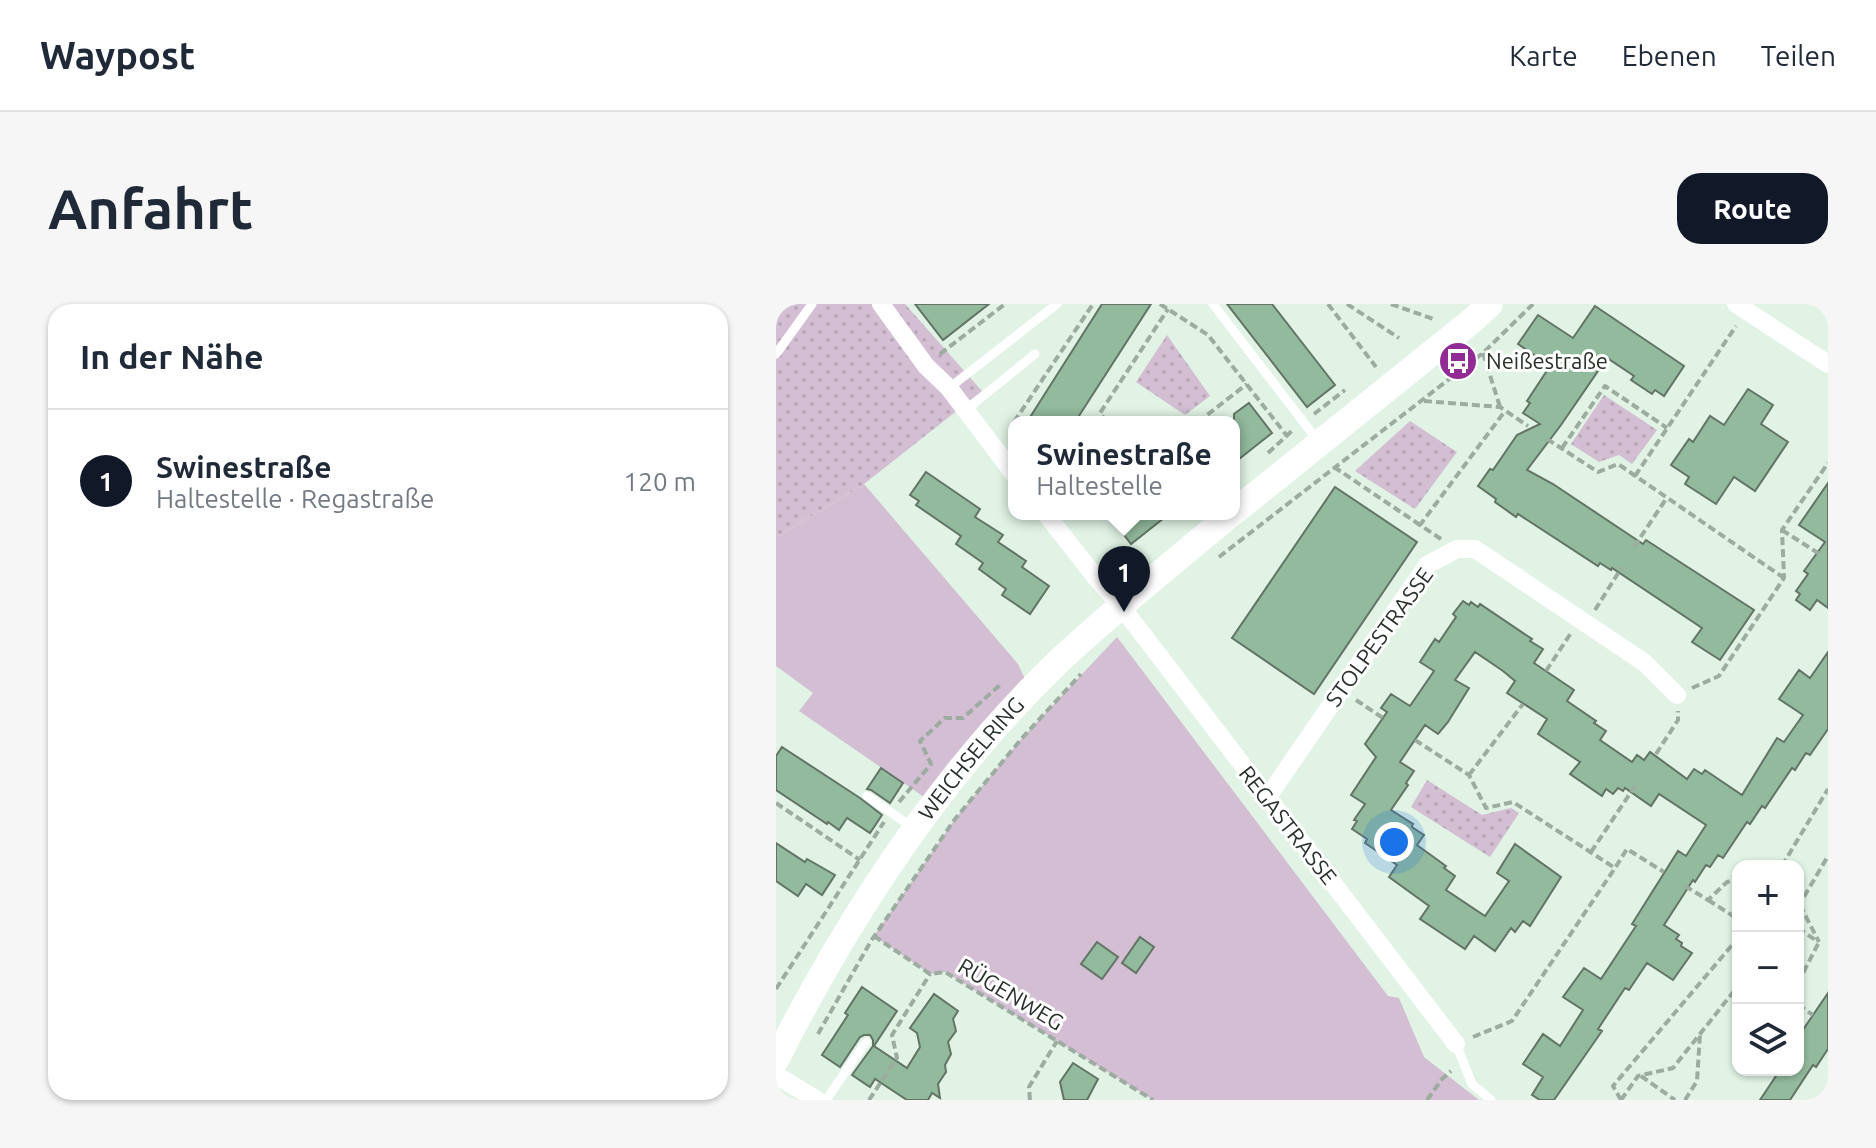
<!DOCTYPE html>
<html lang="de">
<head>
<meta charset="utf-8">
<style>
  body { margin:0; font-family:Ubuntu,sans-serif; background:#f6f6f7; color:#1f2937 }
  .controls { position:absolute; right:24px; bottom:24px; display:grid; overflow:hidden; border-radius:16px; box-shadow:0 2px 6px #0004 }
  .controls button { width:72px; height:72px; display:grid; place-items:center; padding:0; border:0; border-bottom:2px solid #e0e1e3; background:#fff; color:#1f2937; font:40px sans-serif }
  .you { position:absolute; left:618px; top:538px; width:28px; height:28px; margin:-20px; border:6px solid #fff; border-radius:50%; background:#1a73e8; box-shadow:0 0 0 12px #1a73e833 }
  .badge { display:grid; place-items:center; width:52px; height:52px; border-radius:50%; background:#111827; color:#fff; font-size:26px; font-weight:700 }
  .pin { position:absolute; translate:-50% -66px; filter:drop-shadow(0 2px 4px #0008) }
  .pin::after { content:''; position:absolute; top:42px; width:28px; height:24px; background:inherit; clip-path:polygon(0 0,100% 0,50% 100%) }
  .popup { position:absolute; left:232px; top:112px; width:232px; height:104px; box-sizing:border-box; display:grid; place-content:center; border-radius:16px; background:#fff; filter:drop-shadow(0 2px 6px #0005); font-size:26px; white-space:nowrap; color:#747a83 }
  .popup b { font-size:30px; color:#1f2937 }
  .popup::after { content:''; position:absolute; left:50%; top:100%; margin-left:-16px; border:16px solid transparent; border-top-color:#fff }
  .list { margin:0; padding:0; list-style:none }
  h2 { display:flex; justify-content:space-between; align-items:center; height:104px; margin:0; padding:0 32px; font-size:34px }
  h2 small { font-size:26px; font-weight:400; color:#747a83 }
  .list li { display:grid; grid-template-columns:52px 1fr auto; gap:24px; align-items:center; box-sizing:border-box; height:144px; padding:0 32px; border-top:2px solid #e0e1e3 }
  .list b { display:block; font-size:30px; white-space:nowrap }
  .list p { margin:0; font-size:26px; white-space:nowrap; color:#747a83 }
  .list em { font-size:26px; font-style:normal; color:#747a83 }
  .icon { flex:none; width:44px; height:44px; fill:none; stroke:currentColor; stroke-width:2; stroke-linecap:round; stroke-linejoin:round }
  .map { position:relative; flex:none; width:1052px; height:796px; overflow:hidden; border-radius:24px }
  header { display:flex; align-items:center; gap:48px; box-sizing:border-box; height:112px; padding:0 40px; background:#fff; border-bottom:2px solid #e0e1e3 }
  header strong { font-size:38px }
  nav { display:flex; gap:44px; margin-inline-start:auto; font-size:28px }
  .intro { display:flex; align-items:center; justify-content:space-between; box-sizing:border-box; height:192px; padding:0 48px }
  h1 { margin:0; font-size:56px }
  .button { padding:20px 36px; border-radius:24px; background:#111827; color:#fff; font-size:28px; font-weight:700 }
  main { display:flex; gap:48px; padding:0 48px }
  aside { flex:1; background:#fff; border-radius:24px; box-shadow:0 2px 6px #0004 }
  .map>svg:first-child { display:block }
  .green { fill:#d3bed3 }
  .park { fill:url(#park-dots) }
  .building { fill:#92ba9d; stroke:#637467; stroke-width:2 }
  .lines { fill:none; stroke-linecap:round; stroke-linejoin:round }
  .path { stroke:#9daca0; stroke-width:4; stroke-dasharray:8 4; stroke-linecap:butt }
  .lane { stroke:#fff; stroke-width:9 }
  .street { stroke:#fff; stroke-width:18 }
  .secondary { stroke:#fff; stroke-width:26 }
  .labels { text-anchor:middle; stroke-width:6; stroke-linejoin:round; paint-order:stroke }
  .poi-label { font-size:22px; fill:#28302a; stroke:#fff; text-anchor:start }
  .street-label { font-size:22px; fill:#28302a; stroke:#fff }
</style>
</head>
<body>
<header>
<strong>Waypost</strong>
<nav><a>Karte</a><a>Ebenen</a><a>Teilen</a></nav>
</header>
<div class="intro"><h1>Anfahrt</h1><a class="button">Route</a></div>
<main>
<aside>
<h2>In der Nähe<small></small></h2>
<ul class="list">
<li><span class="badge">1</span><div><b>Swinestraße</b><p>Haltestelle · Regastraße</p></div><em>120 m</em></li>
</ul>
</aside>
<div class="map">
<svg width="1052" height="796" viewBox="0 0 1052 796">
  <defs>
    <pattern id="park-dots" width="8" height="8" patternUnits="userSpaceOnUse" patternTransform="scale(2)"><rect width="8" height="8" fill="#d3bed3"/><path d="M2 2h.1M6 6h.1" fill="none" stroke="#b5a4b5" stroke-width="1.8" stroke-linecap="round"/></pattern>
  </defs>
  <rect width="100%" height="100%" fill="#e0f3e4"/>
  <g class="green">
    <polygon points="88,180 242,360 250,377 148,493 23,407 37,389 0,362 0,233"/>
    <polygon points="341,333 612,692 623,694 648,753 703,796 377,796 169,668 154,670 98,632 179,515 247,433"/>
  </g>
  <g class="park">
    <polygon points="0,0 129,0 206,87 88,180 0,233"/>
    <polygon points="391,31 434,92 409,111 360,78"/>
    <polygon points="828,91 881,126 856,160 843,151 823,158 795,140"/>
    <polygon points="634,117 681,148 639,205 579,167"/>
    <polygon points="651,476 706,511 735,504 743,509 714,553 635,503"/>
  </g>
  <g class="building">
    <polygon points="139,0 213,0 167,36"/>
    <polygon points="326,0 375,0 299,118 251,118"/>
    <polygon points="451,0 496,0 559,81 531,103"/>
    <polygon points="819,2 908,62 888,92 879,86 876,90 855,76 858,72 831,54 785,121 751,166 777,180 867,240 870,236 978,306 944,356 916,338 926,324 836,264 835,266 824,259 822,262 742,210 740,213 719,198 720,195 702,182 714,165 717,166 741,131 764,120 747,109 754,99 751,97 774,62 742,40 762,11 797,34"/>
    <polygon points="972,85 997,101 985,120 1012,138 979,187 958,173 940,200 909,180 913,173 895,161 913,135 917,138 934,112 948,121"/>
    <polygon points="473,99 496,129 458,159 458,110"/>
    <polygon points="150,168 204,205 199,213 227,231 222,238 250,257 246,263 273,282 254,310 226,291 230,285 203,265 207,259 180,240 185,232 140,201 143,197 134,191"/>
    <polygon points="1052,179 1052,304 1041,296 1034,306 1020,296 1024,290 1020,287 1032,270 1028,267 1049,238 1023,221"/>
    <polygon points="559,183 641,238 538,390 456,334"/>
    <polygon points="332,210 393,210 355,240"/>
    <polygon points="687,297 693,301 695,298 702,303 704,300 756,335 754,337 767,345 758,359 798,386 791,397 820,417 818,419 830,427 824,436 856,458 861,451 868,456 874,448 911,475 918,465 926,470 929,466 966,491 1001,434 1008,438 1027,411 1003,395 1023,366 1034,374 1052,348 1052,425 1034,451 1030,449 1019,466 1016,464 989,504 986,502 974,520 971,518 947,554 942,551 934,563 930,561 919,578 917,576 888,621 903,631 900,635 906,639 905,642 916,649 897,676 871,659 853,686 849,684 822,725 826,727 778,796 764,796 756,791 767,773 747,760 767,730 784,742 807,706 787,693 808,664 825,675 860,622 856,620 902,547 910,552 930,521 883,490 875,502 849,484 847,487 842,484 837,490 830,485 826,492 794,470 804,458 762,430 771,415 731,389 739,377 727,367 699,348 679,376 693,384 672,418 662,430 649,421 624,458 638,467 630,479 632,481 615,506 637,520 636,523 648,531 641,541 670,562 668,564 679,572 670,586 709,612 733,577 721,569 739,540 785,573 754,622 747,617 739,628 735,624 719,647 698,632 689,645 644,615 653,602 613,573 621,561 589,539 591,535 576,525 581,517 578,516 589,500 575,491 600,453 589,440 611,408 605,404 615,390 634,402 658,367 644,358 659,335 663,338 680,313 677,310"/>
    <polygon points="6,443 84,494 106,511 94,529 71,514 63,526 52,518 51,520 0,486 0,452"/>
    <polygon points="105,464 127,479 114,499 95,486 91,485"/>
    <polygon points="0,539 29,558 31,555 59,571 46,591 30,580 22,592 0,577"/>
    <polygon points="364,633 378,643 360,669 346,659"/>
    <polygon points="321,638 342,653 326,675 305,660"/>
    <polygon points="86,683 121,707 98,742 131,764 144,743 141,729 134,724 158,690 182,707 177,715 180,727 172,738 175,750 169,761 170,768 162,780 164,794 156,789 152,796 131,796 99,775 94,783 76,771 97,742 97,736 94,731 88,731 84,733 64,763 46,751 72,711 69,709"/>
    <polygon points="1052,689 1052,745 1040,763 1037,761 1014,796 984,796 1004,766 1022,766 1022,733"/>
    <polygon points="297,759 322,775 311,796 288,796 284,778"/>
  </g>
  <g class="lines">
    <g class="path">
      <polyline points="384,0 432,31 511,132"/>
      <polyline points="552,0 600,63"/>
      <polyline points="571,0 623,34"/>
      <polyline points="615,0 660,16"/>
      <polyline points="707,49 724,103"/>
      <polyline points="164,50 229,0"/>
      <polyline points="648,97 724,103 752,122"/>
      <polyline points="538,110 569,86"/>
      <polyline points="238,118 317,0"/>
      <polyline points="331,118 324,109 392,5"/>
      <polyline points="422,118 471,80"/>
      <polyline points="771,135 822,168 842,160 1008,274"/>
      <polyline points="786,144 829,82 891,124"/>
      <polyline points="492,149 518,125"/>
      <polyline points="558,163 644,221"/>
      <polyline points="859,172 960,22"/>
      <polyline points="1006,226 1045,251"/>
      <polyline points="665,235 644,221 729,107"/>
      <polyline points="858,243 890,195"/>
      <polyline points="443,253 707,49 757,0"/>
      <polyline points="819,306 846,263"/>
      <polyline points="770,367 795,329"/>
      <polyline points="916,384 943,372 1008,274 1006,226 1052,159"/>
      <polyline points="580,396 607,414"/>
      <polyline points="639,436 693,471 710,504 737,498 839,564 851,545 888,568"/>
      <polyline points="880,450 902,416 902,407"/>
      <polyline points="693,471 747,400"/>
      <polyline points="123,498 155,460 144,437 169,414 187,414 225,380"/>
      <polyline points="0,499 84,556"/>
      <polyline points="815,548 859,482"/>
      <polyline points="1006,562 1052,485"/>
      <polyline points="909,582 932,596 951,578 962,575"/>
      <polyline points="932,596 962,615"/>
      <polyline points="1024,601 1043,638"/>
      <polyline points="1022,603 1052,552"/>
      <polyline points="1022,624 1041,637"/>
      <polyline points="98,632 154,670 169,668 377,796"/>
      <polyline points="1022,679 1043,638"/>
      <polyline points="0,685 108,518"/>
      <polyline points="1022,701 1037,711"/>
      <polyline points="42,730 95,637 179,515 247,433 305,370"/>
      <polyline points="697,733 736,717 839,564"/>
      <polyline points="865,772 899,796"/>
      <polyline points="93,796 121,754 116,731 154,670"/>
      <polyline points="254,796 253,783 281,737"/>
      <polyline points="651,796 666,775 675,767"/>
      <polyline points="845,796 837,782 962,634"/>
      <polyline points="845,796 862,772 897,764 962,682"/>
      <polyline points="909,796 921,777 924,730"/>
    </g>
    <g class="lane">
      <polyline points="437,0 542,137"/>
      <polyline points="0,50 36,0"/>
      <polyline points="173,84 281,0"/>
      <polyline points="190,106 259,50"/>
      <polyline points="91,492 136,523"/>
      <polyline points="680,740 696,780 715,796"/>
      <polyline points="50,796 90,738"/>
    </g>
    <g class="street">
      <polyline points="105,0 150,62 173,84 238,170"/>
      <polyline points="960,0 1052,60"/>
      <polyline points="270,210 321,275 345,302 680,740"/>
      <polyline points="491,494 651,261 681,245 699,245 869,359 901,391"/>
      <polyline points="0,771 41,796"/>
    </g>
    <g class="secondary">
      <polyline points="458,208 698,15 714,0"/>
      <path id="s1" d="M0,756C74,610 165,470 284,356C339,305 398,258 455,210"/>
    </g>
  </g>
  <defs>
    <g id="bus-disc" transform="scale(2)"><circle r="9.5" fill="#902c93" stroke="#fff"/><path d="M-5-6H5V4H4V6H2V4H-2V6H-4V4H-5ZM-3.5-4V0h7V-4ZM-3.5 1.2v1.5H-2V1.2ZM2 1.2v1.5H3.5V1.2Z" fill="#fff"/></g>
  </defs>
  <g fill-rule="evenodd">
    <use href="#bus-disc" x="682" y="57"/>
  </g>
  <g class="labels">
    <g class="poi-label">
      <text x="710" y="65">Neißestraße</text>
    </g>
    <g class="street-label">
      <text transform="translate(603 333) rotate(-54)" y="8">STOLPESTRASSE</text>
      <text dy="8" stroke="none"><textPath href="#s1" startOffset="360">WEICHSELRING</textPath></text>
      <text transform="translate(512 521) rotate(52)" y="8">REGASTRASSE</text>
      <text transform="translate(235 690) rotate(31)" y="8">RÜGENWEG</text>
    </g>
  </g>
</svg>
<div class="controls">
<button>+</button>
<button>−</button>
<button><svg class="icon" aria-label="layers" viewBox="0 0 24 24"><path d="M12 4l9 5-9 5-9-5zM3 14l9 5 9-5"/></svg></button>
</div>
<div class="you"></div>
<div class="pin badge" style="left:348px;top:308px">1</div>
<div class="popup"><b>Swinestraße</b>Haltestelle</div>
</div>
</main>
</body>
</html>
